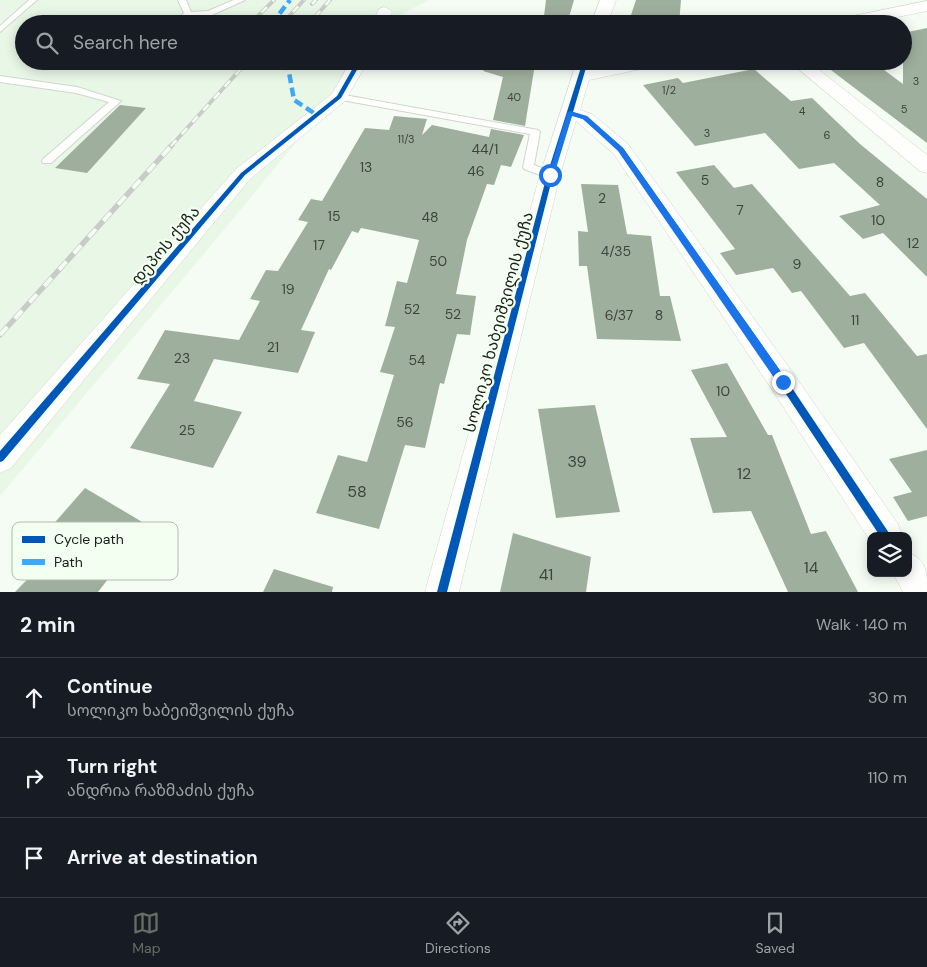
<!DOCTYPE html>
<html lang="en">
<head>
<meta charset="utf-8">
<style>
  body { margin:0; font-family:"DM Sans","Noto Sans Georgian",sans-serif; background:#242831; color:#f1f3f6 }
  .controls { position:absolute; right:15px; bottom:15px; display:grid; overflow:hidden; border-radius:10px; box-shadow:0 2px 12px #0003 }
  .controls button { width:45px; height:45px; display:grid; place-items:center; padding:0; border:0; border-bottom:1px solid #363941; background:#171b24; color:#f1f3f6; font:25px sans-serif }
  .stop { position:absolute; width:15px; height:15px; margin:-11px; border:4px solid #1a73e8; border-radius:50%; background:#fff }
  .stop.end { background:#1a73e8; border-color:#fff; box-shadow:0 1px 5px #0008 }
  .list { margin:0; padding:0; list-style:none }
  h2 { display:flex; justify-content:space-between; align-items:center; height:65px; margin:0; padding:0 20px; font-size:21px }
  h2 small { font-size:16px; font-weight:400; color:#9ea1a6 }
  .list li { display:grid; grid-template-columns:32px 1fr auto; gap:15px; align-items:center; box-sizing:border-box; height:80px; padding:0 20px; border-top:1px solid #363941 }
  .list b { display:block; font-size:19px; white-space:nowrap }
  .list p { margin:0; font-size:16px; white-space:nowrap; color:#9ea1a6 }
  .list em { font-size:16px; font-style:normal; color:#9ea1a6 }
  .icon { flex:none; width:28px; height:28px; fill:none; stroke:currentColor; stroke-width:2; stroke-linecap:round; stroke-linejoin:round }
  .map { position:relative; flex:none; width:927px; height:592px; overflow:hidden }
  .search { position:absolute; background:#171b24; box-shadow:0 2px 12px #0003; left:15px; right:15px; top:15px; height:55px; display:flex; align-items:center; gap:12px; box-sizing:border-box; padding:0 18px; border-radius:28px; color:#9ea1a6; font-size:19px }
  .sheet { height:305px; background:#171b24 }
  nav { display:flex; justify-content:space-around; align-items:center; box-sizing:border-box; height:70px; border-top:1px solid #363941; background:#171b24; font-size:14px; color:#9ea1a6 }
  nav a { display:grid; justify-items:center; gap:2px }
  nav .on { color:#676d66 }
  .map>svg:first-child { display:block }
  .built { fill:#e9f7e7 }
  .building { fill:#9faf9d }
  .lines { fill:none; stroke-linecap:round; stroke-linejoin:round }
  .lane-casing { stroke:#d0d6cf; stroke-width:2 }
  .street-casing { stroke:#d0d6cf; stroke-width:1 }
  .lane { fill:#fefffd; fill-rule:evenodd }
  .street { fill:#fefffd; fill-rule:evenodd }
  .rail-far1-casing { stroke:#c9cbc9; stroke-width:4 }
  .rail-casing { stroke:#c9cbc9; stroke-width:5.5 }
  .rail-far1 { stroke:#f3fff1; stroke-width:2.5; stroke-dasharray:8; stroke-linecap:butt }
  .rail { stroke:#f3fff1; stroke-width:4; stroke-dasharray:11; stroke-linecap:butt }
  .quiet { stroke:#3fa9f5; stroke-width:4.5; stroke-dasharray:9 4.5; stroke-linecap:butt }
  .cycleway-casing { stroke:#f3fff1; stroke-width:3 }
  .cycleway { fill:#0057b8; fill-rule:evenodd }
  .route { fill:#1a73e8 }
  .labels { text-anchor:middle; stroke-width:4.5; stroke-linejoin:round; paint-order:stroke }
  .far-number-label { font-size:11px; fill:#3c443b }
  .number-label { font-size:14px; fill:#3c443b }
  .street-label { font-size:16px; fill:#1b201a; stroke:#f3fff1 }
  .near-number-label { font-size:16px; fill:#3c443b }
  .key { fill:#f3fff1; stroke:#b2bcb0; stroke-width:1 }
  .key-label { font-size:14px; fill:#1b201a }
</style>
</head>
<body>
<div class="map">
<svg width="927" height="592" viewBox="0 0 927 592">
  <rect width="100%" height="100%" fill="#f5fcf4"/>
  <polygon class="built" points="0,0 429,0 402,14 394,24 24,24 24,61 363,61 223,231 0,496"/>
  <g class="building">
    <polygon points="546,0 574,0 567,24 543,24"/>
    <polygon points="636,0 681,0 679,24 628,24"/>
    <polygon points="927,28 927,143 819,61 872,61 903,84 903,33"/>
    <polygon points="492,61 524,61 535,64 525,126 493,120 503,77 483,71"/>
    <polygon points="754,69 791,101 812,98 860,144 927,199 927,277 883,233 863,239 839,216 880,205 834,163 799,169 765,133 695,146 643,85 678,78 683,83"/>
    <polygon points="120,105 146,108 87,173 55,168"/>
    <polygon points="394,116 427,119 422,135 432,125 489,137 491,129 524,135 511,167 501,165 494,185 487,184 467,240 456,294 476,296 470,335 457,334 444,384 440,383 425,448 405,445 379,529 316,513 338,455 367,462 394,375 380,372 395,327 385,326 397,281 407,283 419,240 361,228 358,233 352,231 331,270 329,269 301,330 315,332 298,373 214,359 194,401 242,412 213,468 130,448 170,384 137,379 165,330 239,340 260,301 250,299 266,270 278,271 308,222 298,220 311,199 322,201 365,128 389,130"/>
    <polygon points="714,165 734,188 752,184 850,296 865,293 917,356 927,354 927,429 864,343 844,348 801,291 792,293 773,268 736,275 720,253 735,249 676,172"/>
    <polygon points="581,184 618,185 627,234 651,236 660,296 670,296 681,341 597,339 587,266 579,266 578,231 588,232"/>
    <polygon points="727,363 768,435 772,435 811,534 826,531 858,592 788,592 751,511 713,513 690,438 727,437 691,370"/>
    <polygon points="595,405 620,512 556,518 538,409"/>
    <polygon points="927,450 927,516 908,521 893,497 912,492 889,459"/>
    <polygon points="85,488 149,526 98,592 15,592 52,554 36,544"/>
    <polygon points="513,533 591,557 586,592 500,592"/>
    <polygon points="274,569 333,587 332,592 263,592"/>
  </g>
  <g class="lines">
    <g class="lane-casing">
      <g id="lane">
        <polygon points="29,0 37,0 0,32 0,26"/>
        <polygon points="178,0 186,0 191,12 208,11 234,0 245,0 212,15 190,16 181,24 172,24 184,13"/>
        <polygon points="0,76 77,87 121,101 51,163 43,163 42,161 43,159 109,102 76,93 0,82"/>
        <polygon points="339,94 538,130 540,132 534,165 554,173 555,175 550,179 524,169 523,167 530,134 336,99 334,97"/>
      </g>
    </g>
    <g class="street-casing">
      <g id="street">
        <polygon points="600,0 616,0 607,24 591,24"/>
        <polygon points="927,1 927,11 863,24 830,24 832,21 838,19"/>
        <polygon points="384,7 389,9 392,12 388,24 372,24 379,9"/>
        <polygon points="351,61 368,61 345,101 250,179 11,468 0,473 0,435 236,169 332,94"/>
        <polygon points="577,61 594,61 592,68 627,61 662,61 660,65 589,80 580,110 592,114 628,144 793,373 898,524 902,536 871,536 871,542 773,391 614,154 576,121 560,175 459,592 425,592 540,175"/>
        <polygon points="789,61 808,61 927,155 927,173 920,171"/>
        <path d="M908,552C927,561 927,570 927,592H903L893,573H908Z"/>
      </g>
    </g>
    <use href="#lane" class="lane"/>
    <use href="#street" class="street"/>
    <g class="rail-far1-casing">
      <g id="rail-far1">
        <polyline points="312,4 316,0"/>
        <polyline points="315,17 330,0"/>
        <polyline points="250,24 274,0"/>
        <polyline points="282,24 304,0"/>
        <polyline points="171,146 248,61"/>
      </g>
    </g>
    <g class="rail-casing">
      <polyline id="rail" points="0,335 172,145"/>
    </g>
    <use href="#rail-far1" class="rail-far1"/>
    <use href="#rail" class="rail"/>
    <g class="quiet">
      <polyline points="275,24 273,22 290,0"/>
      <polyline points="287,61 294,100 317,115"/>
    </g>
    <g class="cycleway-casing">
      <g id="cycleway">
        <polygon points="357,61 362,61 341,98 245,175 3,461 0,462 0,451 241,173 337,96"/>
        <polygon points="583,61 588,61 573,112 587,117 623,148 786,379 891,536 880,536 780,385 619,150 583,119 572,115 553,175 447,592 437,592 547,175"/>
      </g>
    </g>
    <use href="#cycleway" class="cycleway"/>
  </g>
  <polygon class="route" points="570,111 587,116 623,148 786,379 786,385 779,385 618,151 583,119 572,116 554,175 548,177 567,113"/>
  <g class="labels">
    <g class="far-number-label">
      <text x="916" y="85">3</text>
      <text x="669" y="94">1/2</text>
      <text x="514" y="101">40</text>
      <text x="904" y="113">5</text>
      <text x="802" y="115">4</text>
      <text x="707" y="137">3</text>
      <text x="827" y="139">6</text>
      <text x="406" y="143">11/3</text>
    </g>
    <g class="number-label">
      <text x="485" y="154">44/1</text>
      <text x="366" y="172">13</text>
      <text x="476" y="176">46</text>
      <text x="705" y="185">5</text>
      <text x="880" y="187">8</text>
      <text x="602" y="203">2</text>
      <text x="740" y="215">7</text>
      <text x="334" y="221">15</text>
      <text x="430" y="222">48</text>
      <text x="878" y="225">10</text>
      <text x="913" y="248">12</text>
      <text x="319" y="250">17</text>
      <text x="616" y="256">4/35</text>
      <text x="438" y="266">50</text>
      <text x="797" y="269">9</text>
      <text x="288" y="294">19</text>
      <text x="412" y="314">52</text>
      <text x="453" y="319">52</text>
      <text x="619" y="320">6/37</text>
      <text x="659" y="320">8</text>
      <text x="855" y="325">11</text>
      <text x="273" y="352">21</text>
      <text x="182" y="363">23</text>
      <text x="417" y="365">54</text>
      <text x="723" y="396">10</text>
      <text x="405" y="427">56</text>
      <text x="187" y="435">25</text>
    </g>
    <g class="street-label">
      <text transform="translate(165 245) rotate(-50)" y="6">დეპოს ქუჩა</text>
      <text transform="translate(498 322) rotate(-75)" y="6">სოლიკო ხაბეიშვილის ქუჩა</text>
    </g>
    <g class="near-number-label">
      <text x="577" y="467">39</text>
      <text x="744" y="479">12</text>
      <text x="357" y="497">58</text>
      <text x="811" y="573">14</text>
      <text x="546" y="580">41</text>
    </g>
  </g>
  <rect x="12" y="522" width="166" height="58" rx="8" class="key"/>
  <rect x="22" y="536" width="23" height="7" fill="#0057b8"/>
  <rect x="22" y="559" width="23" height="6" fill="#3fa9f5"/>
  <g class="key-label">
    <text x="54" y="544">Cycle path</text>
    <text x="54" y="567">Path</text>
  </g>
</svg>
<div class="controls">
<button><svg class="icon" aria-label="layers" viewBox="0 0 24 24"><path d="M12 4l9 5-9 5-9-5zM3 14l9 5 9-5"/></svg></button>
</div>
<div class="stop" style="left:550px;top:175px"></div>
<div class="stop end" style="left:783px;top:382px"></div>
<div class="search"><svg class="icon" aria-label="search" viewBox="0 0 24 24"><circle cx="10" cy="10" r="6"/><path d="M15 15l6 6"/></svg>Search here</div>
</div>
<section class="sheet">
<h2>2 min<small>Walk · 140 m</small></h2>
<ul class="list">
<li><svg class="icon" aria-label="ahead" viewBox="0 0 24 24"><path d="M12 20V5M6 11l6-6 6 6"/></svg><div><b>Continue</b><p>სოლიკო ხაბეიშვილის ქუჩა</p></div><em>30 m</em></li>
<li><svg class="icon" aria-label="right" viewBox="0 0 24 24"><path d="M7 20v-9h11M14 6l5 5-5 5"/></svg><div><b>Turn right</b><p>ანდრია რაზმაძის ქუჩა</p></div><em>110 m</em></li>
<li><svg class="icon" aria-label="arrive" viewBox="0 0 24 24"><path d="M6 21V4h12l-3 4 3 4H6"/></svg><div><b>Arrive at destination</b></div></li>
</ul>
</section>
<nav>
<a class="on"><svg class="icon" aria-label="map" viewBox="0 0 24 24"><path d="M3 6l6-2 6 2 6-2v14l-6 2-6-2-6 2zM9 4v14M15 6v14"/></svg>Map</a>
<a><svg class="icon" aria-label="directions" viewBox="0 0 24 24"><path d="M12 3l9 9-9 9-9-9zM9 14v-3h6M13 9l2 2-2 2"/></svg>Directions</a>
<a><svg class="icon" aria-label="saved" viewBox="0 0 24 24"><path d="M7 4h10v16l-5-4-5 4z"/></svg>Saved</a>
</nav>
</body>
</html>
